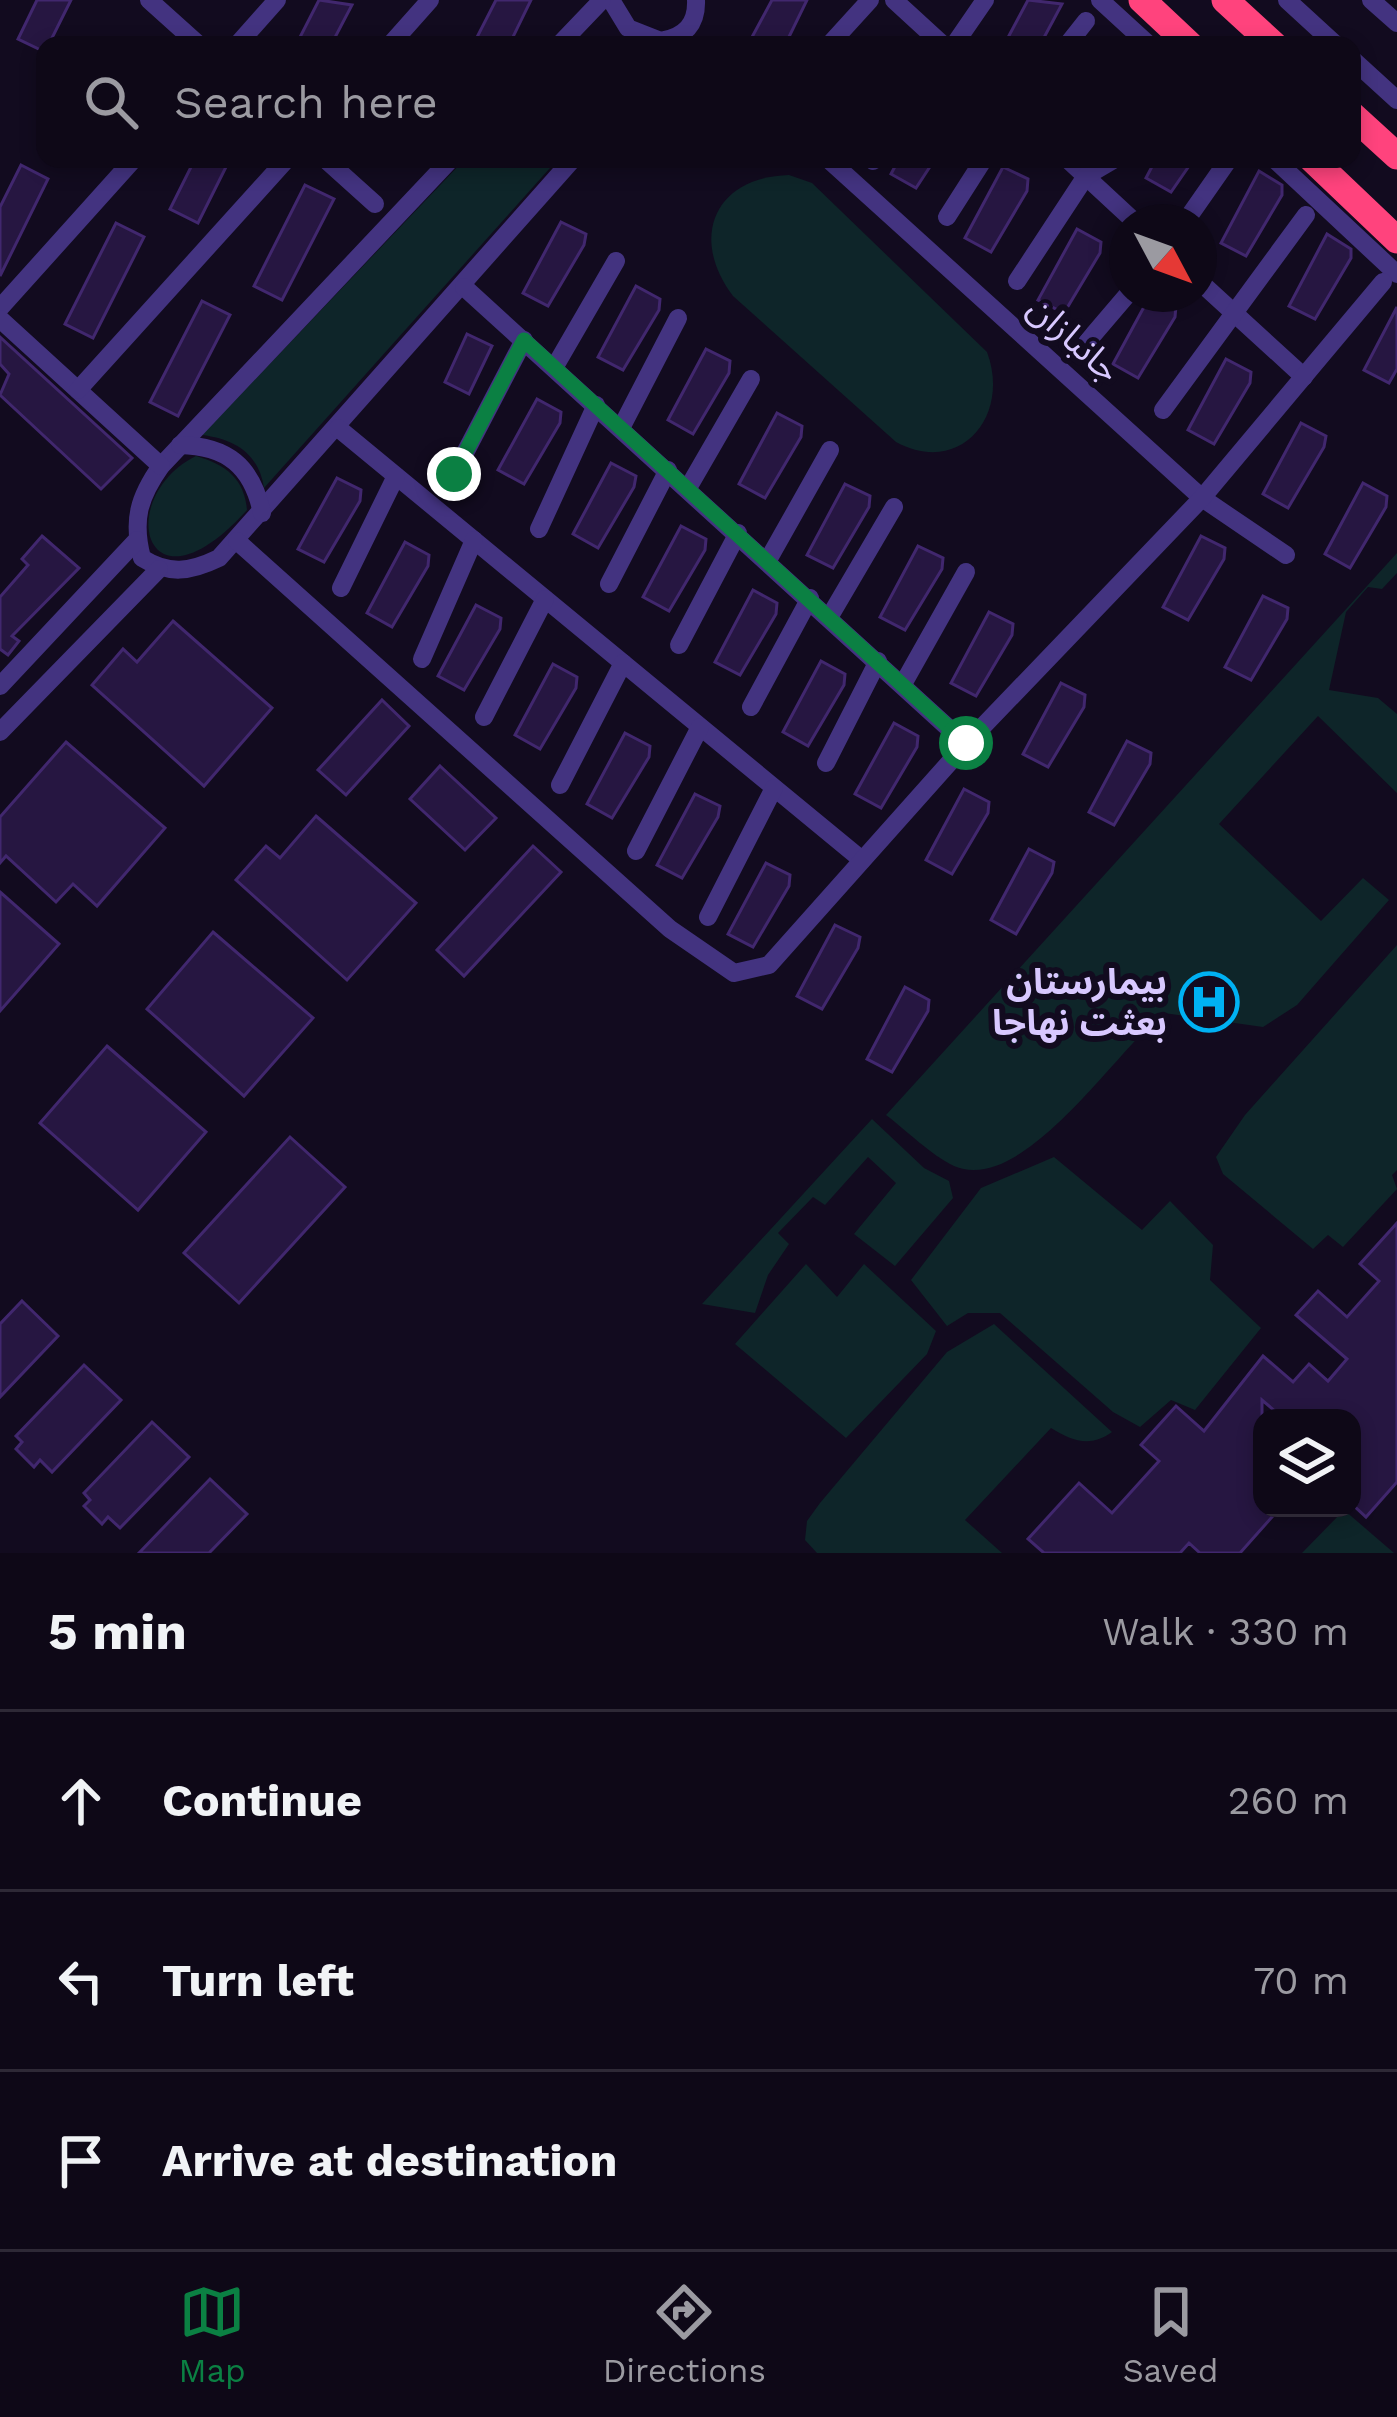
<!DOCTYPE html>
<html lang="en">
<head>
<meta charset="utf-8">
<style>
  body { margin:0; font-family:"Work Sans","Noto Sans Arabic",sans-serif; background:#171120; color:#f1f3f6 }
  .controls { position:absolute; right:36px; bottom:36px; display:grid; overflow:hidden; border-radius:24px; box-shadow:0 6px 18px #0003 }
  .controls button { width:108px; height:108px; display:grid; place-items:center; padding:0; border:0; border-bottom:3px solid #2e2936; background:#0e0817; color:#f1f3f6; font:60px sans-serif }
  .compass { position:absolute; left:1109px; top:204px; width:108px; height:108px; border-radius:50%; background:#0e0817; box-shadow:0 6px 18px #0003; rotate:131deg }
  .stop { position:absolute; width:36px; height:36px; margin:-27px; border:9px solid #0b8043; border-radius:50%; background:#fff }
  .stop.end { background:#0b8043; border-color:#fff; box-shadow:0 3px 12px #0008 }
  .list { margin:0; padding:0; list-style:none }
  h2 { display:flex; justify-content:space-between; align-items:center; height:156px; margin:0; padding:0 48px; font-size:51px }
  h2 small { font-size:39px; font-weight:400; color:#9b9aa1 }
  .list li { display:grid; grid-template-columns:78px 1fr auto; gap:36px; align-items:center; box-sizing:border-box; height:180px; padding:0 48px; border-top:3px solid #2e2936 }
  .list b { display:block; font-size:45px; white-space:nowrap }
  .list em { font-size:39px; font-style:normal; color:#9b9aa1 }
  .icon { flex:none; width:66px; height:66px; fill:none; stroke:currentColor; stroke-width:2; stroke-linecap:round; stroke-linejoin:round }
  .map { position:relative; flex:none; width:1397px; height:1553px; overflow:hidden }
  .search { position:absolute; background:#0e0817; box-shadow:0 6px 18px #0003; left:36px; right:36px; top:36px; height:132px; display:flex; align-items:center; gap:30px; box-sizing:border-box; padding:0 42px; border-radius:24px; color:#9b9aa1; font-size:45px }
  .sheet { height:696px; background:#0e0817 }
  nav { display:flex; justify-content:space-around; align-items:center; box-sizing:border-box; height:168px; border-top:3px solid #2e2936; background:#0e0817; font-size:33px; color:#9b9aa1 }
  nav a { display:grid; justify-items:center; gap:6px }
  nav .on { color:#0b8043 }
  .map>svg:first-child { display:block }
  .green { fill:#0e2529 }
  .building { fill:#261641; stroke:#41276e; stroke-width:3 }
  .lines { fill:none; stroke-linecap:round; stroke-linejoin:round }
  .minor { stroke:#433380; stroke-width:18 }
  .highway { stroke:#ff437d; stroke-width:27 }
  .route { stroke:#0b8043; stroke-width:15 }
  .labels { text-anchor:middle; stroke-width:12; stroke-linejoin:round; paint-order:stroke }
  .street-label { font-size:36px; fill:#d8c8ff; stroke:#120b1f }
  .poi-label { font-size:36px; font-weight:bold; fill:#d8c8ff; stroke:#120b1f; text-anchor:end }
</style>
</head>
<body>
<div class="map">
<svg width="1397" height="1553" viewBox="0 0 1397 1553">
  <rect width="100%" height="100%" fill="#120b1f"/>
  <g class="green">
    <path d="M465,159H558L264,488C259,454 235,439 202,435Z"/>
    <path d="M789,175L812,183L987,352C1011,416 960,477 896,442L733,296C689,238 714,177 789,175Z"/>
    <path d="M196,456C226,465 244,478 247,510C144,624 113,497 196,456Z"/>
    <path d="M1397,553V573L1382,589L1368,587L1346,612L1329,690L1378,698L1397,714V793L1318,716L1219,824L1321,921L1363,878L1389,900L1297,1005L1263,1027L1164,1013C1116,1050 1023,1196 954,1166C931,1155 907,1131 886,1115Z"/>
    <polygon points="1397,945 1397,1170 1392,1175 1397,1189 1343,1247 1328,1235 1313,1249 1223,1174 1216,1157 1245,1115"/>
    <polygon points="872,1119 924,1168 949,1181 953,1198 895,1266 854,1234 896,1183 868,1157 825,1205 813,1197 778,1233 789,1244 768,1275 755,1313 702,1304"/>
    <polygon points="1054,1157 1142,1230 1170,1201 1213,1245 1210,1280 1261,1328 1195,1410 1171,1400 1140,1427 1113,1412 1000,1313 968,1313 947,1326 911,1280 981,1188"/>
    <polygon points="806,1264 837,1297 864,1264 936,1331 927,1354 846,1438 735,1344"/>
    <path d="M994,1324L1112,1432C1090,1448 1072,1441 1051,1428L965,1520L1002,1553H817L805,1540L807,1521L820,1503L947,1352Z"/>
    <polygon points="1344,1510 1394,1553 1302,1553"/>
  </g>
  <g class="building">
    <polygon points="37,0 71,0 45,52 18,39"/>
    <polygon points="319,0 352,5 331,45 296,45"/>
    <polygon points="496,0 531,0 509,45 473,45"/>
    <polygon points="772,0 807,0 785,45 751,39"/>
    <polygon points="1028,0 1062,4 1040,45 1004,45"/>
    <polygon points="195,159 230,159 198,223 170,209"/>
    <polygon points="899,159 935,159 916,188 891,174"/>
    <polygon points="1156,159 1187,159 1189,166 1171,192 1146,178"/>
    <polygon points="21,165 48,179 0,276 0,207"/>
    <polygon points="1003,167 1028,179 1027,191 991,252 965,238"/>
    <polygon points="1259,171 1282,185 1282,195 1246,256 1221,243"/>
    <polygon points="305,185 334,199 282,300 254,286"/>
    <polygon points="561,222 586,234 584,245 548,306 523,293"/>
    <polygon points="116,223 144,237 93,338 65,324"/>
    <polygon points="1077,229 1101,242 1100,253 1064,313 1038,300"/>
    <polygon points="1327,234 1351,249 1351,258 1315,319 1289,306"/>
    <polygon points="636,286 660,299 659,310 623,370 598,357"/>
    <polygon points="1151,294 1176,306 1175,317 1138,378 1113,364"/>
    <polygon points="202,301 230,315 178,416 150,402"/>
    <polygon points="1397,307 1397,369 1389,383 1364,370"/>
    <polygon points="467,334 492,346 469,394 445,382"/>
    <polygon points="0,337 132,458 101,489 0,395 9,374 0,364"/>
    <polygon points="706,349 730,361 729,373 693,434 668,420"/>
    <polygon points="1226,359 1251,372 1250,383 1214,444 1188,430"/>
    <polygon points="537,399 561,412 560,423 524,484 498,470"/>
    <polygon points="777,413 802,426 801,437 765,498 739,484"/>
    <polygon points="1301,423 1326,436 1324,447 1288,508 1263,494"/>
    <polygon points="611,463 636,476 634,487 598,548 573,534"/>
    <polygon points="337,478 361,490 360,501 324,562 298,549"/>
    <polygon points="1363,483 1387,496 1386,507 1350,568 1325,554"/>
    <polygon points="845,484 870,496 869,507 833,568 807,555"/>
    <polygon points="681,526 706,539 705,550 669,611 643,597"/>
    <polygon points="42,536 79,568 12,636 19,641 8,655 0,649 0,597 28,565 22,559"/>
    <polygon points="1201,536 1225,548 1224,559 1188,620 1163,607"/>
    <polygon points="405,542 429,555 428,566 392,627 367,613"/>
    <polygon points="918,546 943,558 942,569 905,630 880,617"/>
    <polygon points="753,590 777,603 776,614 740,675 715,662"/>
    <polygon points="1263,596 1288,608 1287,619 1251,680 1225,667"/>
    <polygon points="476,605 501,618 500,629 464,690 438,676"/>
    <polygon points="989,612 1013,624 1012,635 976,696 951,683"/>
    <polygon points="173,621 272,708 204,786 92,685 123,649 137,662"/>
    <polygon points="821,661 845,674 844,685 808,746 783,732"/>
    <polygon points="553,664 577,677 576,688 540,749 515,735"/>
    <polygon points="1061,683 1085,695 1084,707 1048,767 1023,754"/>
    <polygon points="382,700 409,726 346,795 318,770"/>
    <polygon points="894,723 918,736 917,747 881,808 855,794"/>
    <polygon points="625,733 650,746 649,757 612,818 587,804"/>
    <polygon points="1127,741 1151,753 1150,764 1114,825 1089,812"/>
    <polygon points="66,742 165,828 97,906 73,884 56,902 6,856 0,863 0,817"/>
    <polygon points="440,766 496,818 465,850 410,799"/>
    <polygon points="964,789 989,802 988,813 952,874 926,860"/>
    <polygon points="695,794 720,806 718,817 682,878 657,865"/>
    <polygon points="316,816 416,903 347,980 236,880 266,846 280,858"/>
    <polygon points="533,846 561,872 464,976 437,950"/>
    <polygon points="1029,849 1054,862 1052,873 1016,934 991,920"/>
    <polygon points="766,863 790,875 789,886 753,947 728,934"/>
    <polygon points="0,892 59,944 0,1011"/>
    <polygon points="835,925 860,937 858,948 822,1009 797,996"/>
    <polygon points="213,932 313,1018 244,1096 147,1009"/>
    <polygon points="905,987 929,1000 928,1011 892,1072 867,1059"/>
    <polygon points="107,1046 206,1132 138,1210 40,1123"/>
    <polygon points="290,1137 345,1187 239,1303 184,1253"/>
    <polygon points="1397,1223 1397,1482 1366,1517 1352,1504 1352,1418 1283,1418 1262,1400 1262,1508 1280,1508 1240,1553 1200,1553 1189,1543 1180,1553 1044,1553 1028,1539 1079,1483 1112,1513 1159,1461 1141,1445 1176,1406 1204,1431 1263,1356 1293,1382 1309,1364 1328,1381 1347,1359 1296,1315 1318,1291 1347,1317 1379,1281 1360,1264"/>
    <polygon points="22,1301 58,1336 0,1397 0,1324"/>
    <polygon points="84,1365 121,1400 52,1472 40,1460 34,1467 16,1449 22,1442 16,1436"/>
    <polygon points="152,1422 189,1457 120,1528 108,1517 102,1524 84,1506 90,1500 84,1493"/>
    <polygon points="210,1479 247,1514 209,1553 139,1553"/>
  </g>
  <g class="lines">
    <g class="minor">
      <polyline points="149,0 199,45"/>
      <path d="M611,0L628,28L661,41C685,37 697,24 696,0"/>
      <polyline points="894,0 943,45"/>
      <polyline points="1100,0 1149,45"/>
      <polyline points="1287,0 1336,45"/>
      <polyline points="1371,0 1397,23"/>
      <polyline points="237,45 277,0"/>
      <polyline points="390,45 430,0"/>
      <polyline points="559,45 602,0"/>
      <polyline points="829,45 870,0"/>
      <polyline points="954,45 985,0"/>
      <polyline points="1067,45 1086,21"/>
      <polyline points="1352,59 1397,100"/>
      <polyline points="325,159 375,204"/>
      <path d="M451,159L161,466C139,497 132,520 142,558C169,575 190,572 219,558L573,159"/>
      <polyline points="828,159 1202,498 1286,555"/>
      <polyline points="1067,159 1135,222"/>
      <polyline points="1274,159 1397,274"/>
      <polyline points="873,161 874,159"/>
      <polyline points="947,217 984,159"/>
      <polyline points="1185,222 1229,159"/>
      <polyline points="1017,281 1086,176 1115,159"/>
      <polyline points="1199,281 1304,377"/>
      <polyline points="464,287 966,744"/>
      <polyline points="0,308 134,159"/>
      <polyline points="0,319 161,466"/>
      <polyline points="1087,342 1128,294"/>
      <polyline points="554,368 616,261"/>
      <polyline points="78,390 287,159"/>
      <polyline points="1163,410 1306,215"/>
      <polyline points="338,428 862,860"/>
      <polyline points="621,428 678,318"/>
      <path d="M180,445C227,446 252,466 262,513"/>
      <polyline points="454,474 524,340"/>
      <polyline points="688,488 751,379"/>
      <polyline points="539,529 596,405"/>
      <polyline points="237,541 670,929 734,973 769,965 966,744 1202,498 1383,282"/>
      <polyline points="768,560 830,450"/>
      <polyline points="609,584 668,470"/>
      <polyline points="341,588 396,476"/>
      <polyline points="830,616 894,507"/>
      <polyline points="679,645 738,533"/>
      <polyline points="422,659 474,540"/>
      <polyline points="903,684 966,572"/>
      <polyline points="0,686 137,540"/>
      <polyline points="751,707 810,598"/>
      <polyline points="484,717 545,599"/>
      <polyline points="0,732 159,569"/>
      <polyline points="826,763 878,661"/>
      <polyline points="560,785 623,663"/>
      <polyline points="636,851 700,727"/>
      <polyline points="708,917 774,788"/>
    </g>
    <g class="highway">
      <polyline points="1142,0 1190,45"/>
      <polyline points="1225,0 1274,45"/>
      <polyline points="1352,115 1397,156"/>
      <polyline points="1312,159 1397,240"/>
    </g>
  </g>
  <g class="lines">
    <polyline class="route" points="454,474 524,340 966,743"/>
  </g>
  <defs>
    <g id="hospital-ring" transform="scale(3)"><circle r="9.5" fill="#120b1f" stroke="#00b1f3" stroke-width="1.5"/><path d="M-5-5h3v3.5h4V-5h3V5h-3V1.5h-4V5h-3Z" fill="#00b1f3"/></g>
  </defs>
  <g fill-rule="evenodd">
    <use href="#hospital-ring" x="1209" y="1002"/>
  </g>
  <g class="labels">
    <g class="street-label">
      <text transform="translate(1075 338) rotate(42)" y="13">جانبازان</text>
    </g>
    <g class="poi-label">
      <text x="1167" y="994">بیمارستان<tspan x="1167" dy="41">بعثت نهاجا</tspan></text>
    </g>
  </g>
</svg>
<div class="controls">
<button><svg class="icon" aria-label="layers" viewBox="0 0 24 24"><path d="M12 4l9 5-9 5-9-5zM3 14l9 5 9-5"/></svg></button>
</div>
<svg class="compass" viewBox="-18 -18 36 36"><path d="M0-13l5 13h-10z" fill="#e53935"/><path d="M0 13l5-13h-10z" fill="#9b9aa1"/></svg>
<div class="stop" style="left:966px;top:743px"></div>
<div class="stop end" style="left:454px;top:474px"></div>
<div class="search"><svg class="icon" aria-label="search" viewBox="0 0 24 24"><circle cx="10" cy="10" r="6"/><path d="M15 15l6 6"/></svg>Search here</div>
</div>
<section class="sheet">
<h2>5 min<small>Walk · 330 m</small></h2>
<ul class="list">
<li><svg class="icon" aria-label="ahead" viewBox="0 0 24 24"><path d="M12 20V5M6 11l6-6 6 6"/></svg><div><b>Continue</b></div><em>260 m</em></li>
<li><svg class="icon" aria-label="left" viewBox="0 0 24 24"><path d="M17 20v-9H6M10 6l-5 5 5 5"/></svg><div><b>Turn left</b></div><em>70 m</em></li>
<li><svg class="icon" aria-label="arrive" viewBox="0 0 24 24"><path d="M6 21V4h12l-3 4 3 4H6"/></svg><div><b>Arrive at destination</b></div></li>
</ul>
</section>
<nav>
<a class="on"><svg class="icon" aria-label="map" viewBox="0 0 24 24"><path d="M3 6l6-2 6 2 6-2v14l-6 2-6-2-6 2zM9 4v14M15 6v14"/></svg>Map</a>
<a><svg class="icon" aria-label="directions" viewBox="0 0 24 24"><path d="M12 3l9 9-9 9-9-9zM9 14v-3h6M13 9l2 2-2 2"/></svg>Directions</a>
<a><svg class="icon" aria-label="saved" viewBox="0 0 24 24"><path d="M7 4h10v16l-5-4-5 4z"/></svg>Saved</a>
</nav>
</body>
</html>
